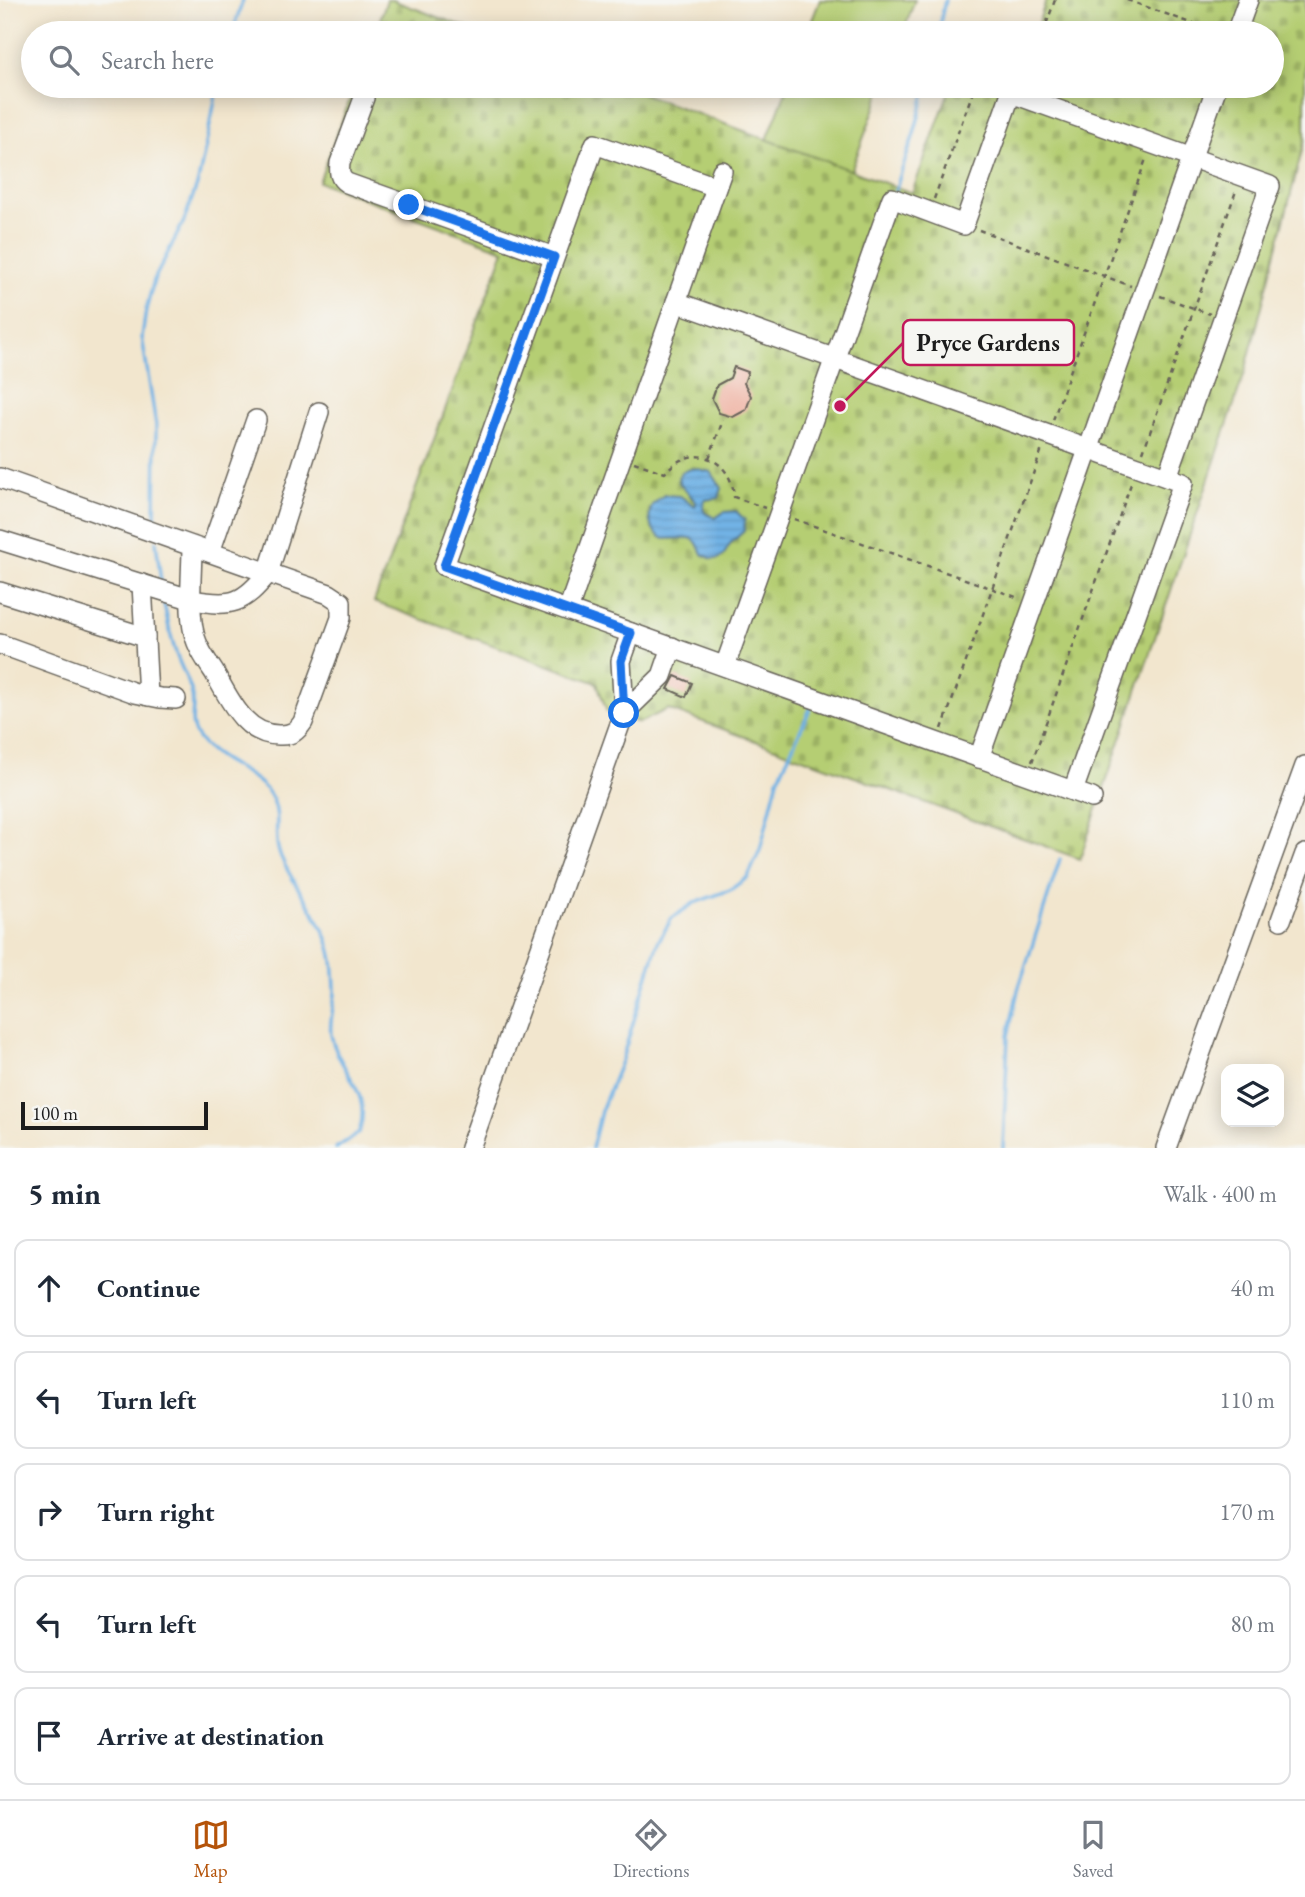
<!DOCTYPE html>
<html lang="en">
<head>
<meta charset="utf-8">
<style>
  body { margin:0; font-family:"EB Garamond",serif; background:#f2f2f3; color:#1f2937 }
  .controls { position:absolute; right:21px; bottom:21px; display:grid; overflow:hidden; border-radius:14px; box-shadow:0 4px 18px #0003 }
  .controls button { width:63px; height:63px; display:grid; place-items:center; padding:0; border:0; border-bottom:2px solid #e0e1e3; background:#fff; color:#1f2937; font:35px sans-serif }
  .scale { position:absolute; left:21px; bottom:18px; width:187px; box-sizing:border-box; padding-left:7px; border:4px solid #1c1c1c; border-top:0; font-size:19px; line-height:24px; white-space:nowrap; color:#1c1c1c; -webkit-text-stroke:5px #f6f6f2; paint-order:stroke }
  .stop { position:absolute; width:21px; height:21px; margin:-16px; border:5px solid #1a73e8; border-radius:50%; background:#fff }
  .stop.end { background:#1a73e8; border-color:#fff; box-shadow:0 2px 7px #0008 }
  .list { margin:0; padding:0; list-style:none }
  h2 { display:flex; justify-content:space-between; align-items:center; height:91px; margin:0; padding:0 28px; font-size:30px }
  h2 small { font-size:23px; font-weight:400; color:#747a83 }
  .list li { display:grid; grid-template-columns:46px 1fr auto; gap:21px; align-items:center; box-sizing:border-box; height:98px; margin:0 14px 14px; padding:0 14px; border:2px solid #e0e1e3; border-radius:14px }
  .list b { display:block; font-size:26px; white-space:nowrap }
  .list em { font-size:23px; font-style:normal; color:#747a83 }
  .icon { flex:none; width:38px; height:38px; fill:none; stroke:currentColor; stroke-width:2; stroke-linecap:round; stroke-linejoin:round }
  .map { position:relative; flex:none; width:1305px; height:1148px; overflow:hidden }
  .search { position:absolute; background:#fff; box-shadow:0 4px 18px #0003; left:21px; right:21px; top:21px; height:77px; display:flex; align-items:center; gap:18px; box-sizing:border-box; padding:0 24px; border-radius:38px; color:#747a83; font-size:26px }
  .sheet { height:651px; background:#fff }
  nav { display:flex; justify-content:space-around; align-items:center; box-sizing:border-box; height:98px; border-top:2px solid #e0e1e3; background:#fff; font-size:19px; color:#747a83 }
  nav a { display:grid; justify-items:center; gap:4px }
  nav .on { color:#b45309 }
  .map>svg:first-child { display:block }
  .grass { fill:#b5ce73; stroke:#687548; stroke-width:2 }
  .cemetery { fill:url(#cemetery-stones); stroke:#687548; stroke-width:2 }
  .water { fill:url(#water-rules); stroke:#466780; stroke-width:2 }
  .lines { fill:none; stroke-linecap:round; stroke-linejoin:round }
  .stream { stroke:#71b2e5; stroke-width:3.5 }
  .building { fill:#efad9d }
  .minor-casing { stroke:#67635a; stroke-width:22 }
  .path { stroke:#67635a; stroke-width:2.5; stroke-dasharray:5 5; stroke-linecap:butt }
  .minor { stroke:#fff; stroke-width:19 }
  .route { stroke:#1a73e8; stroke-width:9 }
  .leader { fill:none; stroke:#c2185b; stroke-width:2.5 }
  .callout-dot { fill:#c2185b; stroke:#f6f6f2; stroke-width:2.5 }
  .callout { fill:#f6f6f2; stroke:#c2185b; stroke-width:2.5 }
  .callout-label { font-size:24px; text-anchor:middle; font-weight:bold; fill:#1c1c1c }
</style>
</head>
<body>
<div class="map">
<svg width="1305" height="1148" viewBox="0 0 1305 1148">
  <defs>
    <pattern id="cemetery-stones" width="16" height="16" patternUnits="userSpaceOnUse" patternTransform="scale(1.75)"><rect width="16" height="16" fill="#b5ce73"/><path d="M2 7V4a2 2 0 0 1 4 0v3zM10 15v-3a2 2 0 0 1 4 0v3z" fill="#9bb063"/></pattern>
    <pattern id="water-rules" width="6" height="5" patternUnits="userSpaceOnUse" patternTransform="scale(1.75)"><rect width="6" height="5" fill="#71b2e5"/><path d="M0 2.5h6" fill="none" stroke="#6198c4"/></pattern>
  </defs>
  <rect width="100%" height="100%" fill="#f6f6f2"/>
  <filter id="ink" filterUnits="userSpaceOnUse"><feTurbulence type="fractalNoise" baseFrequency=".0143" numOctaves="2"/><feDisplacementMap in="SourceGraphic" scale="14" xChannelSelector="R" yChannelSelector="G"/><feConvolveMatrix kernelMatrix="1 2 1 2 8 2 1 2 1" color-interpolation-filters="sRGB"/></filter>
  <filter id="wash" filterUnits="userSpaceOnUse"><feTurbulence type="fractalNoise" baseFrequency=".00686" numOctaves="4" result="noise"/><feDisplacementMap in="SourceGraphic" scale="28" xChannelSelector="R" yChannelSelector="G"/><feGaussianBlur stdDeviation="1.57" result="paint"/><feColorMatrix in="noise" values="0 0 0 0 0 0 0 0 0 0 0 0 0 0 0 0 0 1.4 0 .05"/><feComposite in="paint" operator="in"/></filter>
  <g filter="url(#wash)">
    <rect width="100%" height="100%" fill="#f2e6ce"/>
    <g class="grass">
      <polygon points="820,0 915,0 903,33 807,33"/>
      <polygon points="788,86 883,86 851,171 767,140"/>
    </g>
    <g class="cemetery">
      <polygon points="387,0 392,0 481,33 375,33"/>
      <polygon points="1046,0 1305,0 1305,139 1245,372 1080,859 668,709 639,723 607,712 597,683 374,602 504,250 319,182 355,86 622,86 912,193 951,86 1272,86 1272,33 1035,33"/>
    </g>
    <path class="water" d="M694,468L711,472L722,488L719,498L705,500L703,508L705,513L715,518L724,512L736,511L745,520L744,531L731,543L723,556L718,559H712L702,554L697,543L691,538L664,539C650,531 646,520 652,505L664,495L680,496L695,506L696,502L680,484L678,478L681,472Z"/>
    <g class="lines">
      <g class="stream">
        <polyline points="232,33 243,0"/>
        <polyline points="938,33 945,0"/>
        <polyline points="895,191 914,134 927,86"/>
        <polyline points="155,525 156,425 142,337 146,310 154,280 184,221 198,182 218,86"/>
        <polyline points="156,541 161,582"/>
        <path d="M163,599C167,618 170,637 177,656C181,667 187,678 191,690C198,713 183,723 203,744C222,765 260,773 273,800C281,819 273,835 279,852C293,890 327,919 333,961C334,971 335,983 335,993C334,1006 329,1021 331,1035C339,1073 373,1090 359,1133L336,1148"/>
        <polyline points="592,1148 601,1111 622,1059 658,942 672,918 694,903 730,890 748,877 760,850 778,779 812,705"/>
        <polyline points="1003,1148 1008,1036 1018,990 1060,859"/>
      </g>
    </g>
    <g id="blocks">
      <g class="building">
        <polygon points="734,367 748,372 744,383 751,396 746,410 733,417 719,413 712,399 717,385 730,378"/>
        <polygon points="675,676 692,683 686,697 668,689"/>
      </g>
    </g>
  </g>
  <g filter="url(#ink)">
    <use href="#blocks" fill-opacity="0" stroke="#67635a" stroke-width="2"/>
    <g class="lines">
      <g class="minor-casing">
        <g id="minor">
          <polyline points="1236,33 1248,0"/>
          <path d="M364,98L340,163C339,172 339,178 347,183L554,257"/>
          <polyline points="716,187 595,144 444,566 1092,798"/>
          <polyline points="676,302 1183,483 1073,791"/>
          <path d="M0,478C109,517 219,556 329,594L341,602V618L303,722C297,731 292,735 281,735C245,737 229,698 214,672C206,660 197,647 194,633C188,609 192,571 192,546"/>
          <path d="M0,540L193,600C232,607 243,604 268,573L319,412"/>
          <polyline points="210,552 256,420"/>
          <polyline points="142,584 148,696"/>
          <polyline points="0,592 145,637"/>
          <polyline points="568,610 722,171"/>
          <polyline points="0,644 135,693 160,698 176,699"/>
          <polyline points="725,666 892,198 964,225 1011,93 1270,186 1167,477"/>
          <polyline points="624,713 662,676 672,647"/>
          <polyline points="979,758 1217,86"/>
          <polyline points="1281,920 1305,854"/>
          <polyline points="470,1148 624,713 621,661 631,633"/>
          <polyline points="1166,1148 1305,766"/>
        </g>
      </g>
      <g class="path">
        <polyline points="1127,0 1219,33"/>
        <polyline points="1043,33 1055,0"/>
        <polyline points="934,199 975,86"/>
        <polyline points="979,230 1131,286"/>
        <polyline points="1160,296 1210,314"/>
        <polyline points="1053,420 1146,159"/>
        <polyline points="1143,452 1236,191"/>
        <polyline points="709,458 723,420"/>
        <path d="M634,462L665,473C691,441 732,458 734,497L765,508"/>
        <polyline points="794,519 1019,598"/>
        <polyline points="942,729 1042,449"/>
        <polyline points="1032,762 1132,481"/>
      </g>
      <use href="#minor" class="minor"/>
    </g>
  </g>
  <g class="lines" filter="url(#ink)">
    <polyline class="route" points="409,205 554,257 444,566 631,633 621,661 624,713"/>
  </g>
  <path class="leader" d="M840 406L903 343"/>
  <circle class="callout-dot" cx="840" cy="406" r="7"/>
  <rect class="callout" x="903" y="320" width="171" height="45" rx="7"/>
  <g class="callout-label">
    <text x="988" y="351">Pryce Gardens</text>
  </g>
</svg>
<div class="controls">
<button><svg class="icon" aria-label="layers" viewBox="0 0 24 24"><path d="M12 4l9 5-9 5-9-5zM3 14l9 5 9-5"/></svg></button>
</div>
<div class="scale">100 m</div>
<div class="stop" style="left:624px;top:713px"></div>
<div class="stop end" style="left:409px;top:205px"></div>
<div class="search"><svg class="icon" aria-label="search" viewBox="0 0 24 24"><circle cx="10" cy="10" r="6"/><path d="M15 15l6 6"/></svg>Search here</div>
</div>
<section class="sheet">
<h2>5 min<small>Walk · 400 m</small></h2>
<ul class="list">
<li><svg class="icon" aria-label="ahead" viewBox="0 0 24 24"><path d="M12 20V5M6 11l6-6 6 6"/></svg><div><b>Continue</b></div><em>40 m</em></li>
<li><svg class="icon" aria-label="left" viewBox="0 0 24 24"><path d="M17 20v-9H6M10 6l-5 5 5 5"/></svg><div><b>Turn left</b></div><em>110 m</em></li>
<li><svg class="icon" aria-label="right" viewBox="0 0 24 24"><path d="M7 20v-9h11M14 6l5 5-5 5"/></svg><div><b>Turn right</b></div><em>170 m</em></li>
<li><svg class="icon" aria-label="left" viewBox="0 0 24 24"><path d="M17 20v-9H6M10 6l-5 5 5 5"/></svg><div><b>Turn left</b></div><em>80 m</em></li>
<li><svg class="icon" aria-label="arrive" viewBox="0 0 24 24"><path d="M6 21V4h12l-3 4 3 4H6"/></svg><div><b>Arrive at destination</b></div></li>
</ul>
</section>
<nav>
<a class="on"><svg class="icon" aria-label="map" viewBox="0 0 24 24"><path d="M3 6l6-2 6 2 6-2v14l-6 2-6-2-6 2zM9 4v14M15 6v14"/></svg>Map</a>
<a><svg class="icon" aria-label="directions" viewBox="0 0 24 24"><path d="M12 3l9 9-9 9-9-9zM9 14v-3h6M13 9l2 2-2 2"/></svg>Directions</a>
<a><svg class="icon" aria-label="saved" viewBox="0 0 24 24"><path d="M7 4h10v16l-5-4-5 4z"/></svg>Saved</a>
</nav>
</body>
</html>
